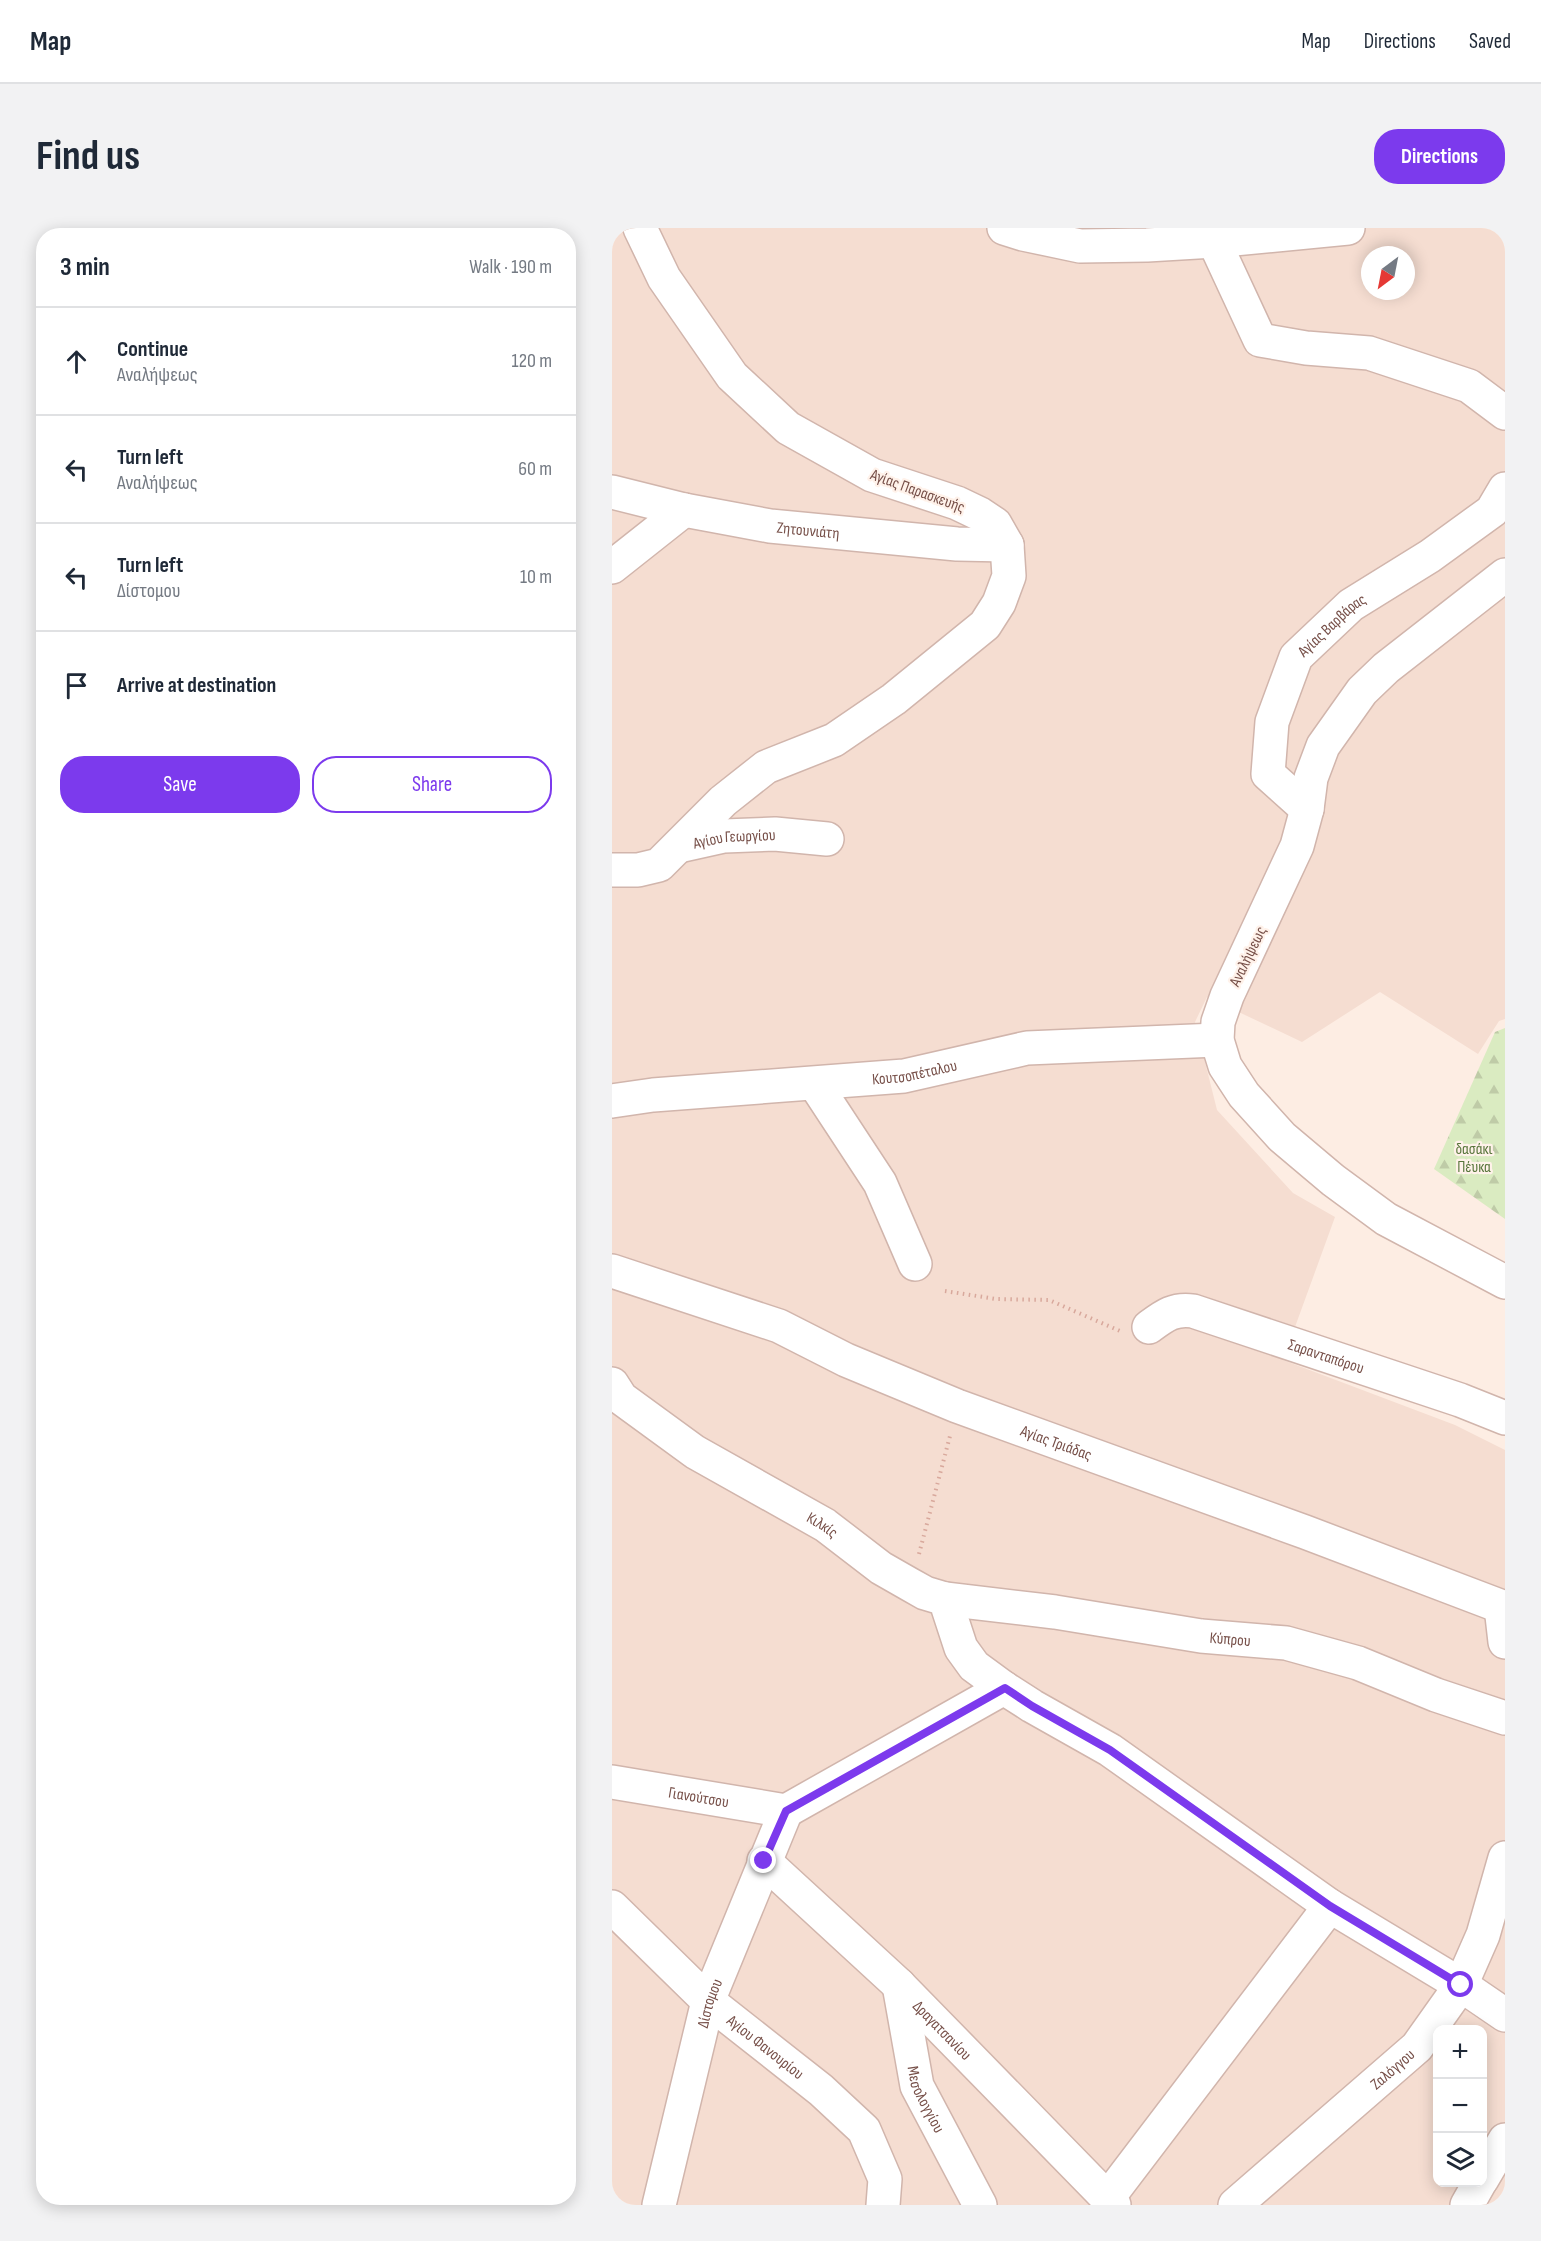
<!DOCTYPE html>
<html lang="en">
<head>
<meta charset="utf-8">
<style>
  body { margin:0; font-family:"Sofia Sans Condensed",sans-serif; background:#f2f2f3; color:#1f2937 }
  .controls { position:absolute; right:18px; bottom:18px; display:grid; overflow:hidden; border-radius:12px; box-shadow:0 3px 15px #0003 }
  .controls button { width:54px; height:54px; display:grid; place-items:center; padding:0; border:0; border-bottom:2px solid #e0e1e3; background:#fff; color:#1f2937; font:30px sans-serif }
  .compass { position:absolute; left:749px; top:18px; width:54px; height:54px; border-radius:50%; background:#fff; box-shadow:0 3px 15px #0003; rotate:212deg }
  .stop { position:absolute; width:18px; height:18px; margin:-14px; border:4px solid #7c3aed; border-radius:50%; background:#fff }
  .stop.end { background:#7c3aed; border-color:#fff; box-shadow:0 2px 6px #0008 }
  .list { margin:0; padding:0; list-style:none }
  h2 { display:flex; justify-content:space-between; align-items:center; height:78px; margin:0; padding:0 24px; font-size:26px }
  h2 small { font-size:20px; font-weight:400; color:#747a83 }
  .list li { display:grid; grid-template-columns:39px 1fr auto; gap:18px; align-items:center; box-sizing:border-box; height:108px; padding:0 24px; border-top:2px solid #e0e1e3 }
  .list b { display:block; font-size:22px; white-space:nowrap }
  .list p { margin:0; font-size:20px; white-space:nowrap; color:#747a83 }
  .list em { font-size:20px; font-style:normal; color:#747a83 }
  .actions { display:flex; gap:12px; padding:18px 24px }
  .actions a { flex:1; padding:14px 0; border:2px solid #7c3aed; border-radius:24px; text-align:center; font-size:21px; color:#7c3aed }
  .actions .main { background:#7c3aed; color:#fff }
  .icon { flex:none; width:33px; height:33px; fill:none; stroke:currentColor; stroke-width:2; stroke-linecap:round; stroke-linejoin:round }
  .map { position:relative; flex:none; width:893px; height:1977px; overflow:hidden; border-radius:24px }
  header { display:flex; align-items:center; gap:36px; box-sizing:border-box; height:84px; padding:0 30px; background:#fff; border-bottom:2px solid #e0e1e3 }
  header strong { font-size:28px }
  nav { display:flex; gap:33px; margin-inline-start:auto; font-size:21px }
  .intro { display:flex; align-items:center; justify-content:space-between; box-sizing:border-box; height:144px; padding:0 36px }
  h1 { margin:0; font-size:42px }
  .button { padding:15px 27px; border-radius:24px; background:#7c3aed; color:#fff; font-size:21px; font-weight:700 }
  main { display:flex; gap:36px; padding:0 36px }
  aside { flex:1; background:#fff; border-radius:24px; box-shadow:0 3px 15px #0003 }
  .map>svg:first-child { display:block }
  .residential { fill:#f5ddd1; fill-rule:evenodd }
  .forest { fill:url(#forest-firs) }
  .lines { fill:none; stroke-linecap:round; stroke-linejoin:round }
  .minor-casing { stroke:#d1b5ac; stroke-width:36 }
  .path { stroke:#d8a89c; stroke-width:4; stroke-dasharray:1.5 4.5; stroke-linecap:butt }
  .minor { stroke:#fff; stroke-width:33 }
  .route { stroke:#7c3aed; stroke-width:8 }
  .labels { text-anchor:middle; stroke-width:4.5; stroke-linejoin:round; paint-order:stroke }
  .street-label { font-size:16px; fill:#764f48; stroke:#fff2ea }
  .park-label { font-size:16px; fill:#59763c; stroke:#fff2ea }
</style>
</head>
<body>
<header>
<strong>Map</strong>
<nav><a>Map</a><a>Directions</a><a>Saved</a></nav>
</header>
<div class="intro"><h1>Find us</h1><a class="button">Directions</a></div>
<main>
<aside>
<h2>3 min<small>Walk · 190 m</small></h2>
<ul class="list">
<li><svg class="icon" aria-label="ahead" viewBox="0 0 24 24"><path d="M12 20V5M6 11l6-6 6 6"/></svg><div><b>Continue</b><p>Αναλήψεως</p></div><em>120 m</em></li>
<li><svg class="icon" aria-label="left" viewBox="0 0 24 24"><path d="M17 20v-9H6M10 6l-5 5 5 5"/></svg><div><b>Turn left</b><p>Αναλήψεως</p></div><em>60 m</em></li>
<li><svg class="icon" aria-label="left" viewBox="0 0 24 24"><path d="M17 20v-9H6M10 6l-5 5 5 5"/></svg><div><b>Turn left</b><p>Δίστομου</p></div><em>10 m</em></li>
<li><svg class="icon" aria-label="arrive" viewBox="0 0 24 24"><path d="M6 21V4h12l-3 4 3 4H6"/></svg><div><b>Arrive at destination</b></div></li>
</ul>
<div class="actions"><a class="main">Save</a><a>Share</a></div>
</aside>
<div class="map">
<svg width="893" height="1977" viewBox="0 0 893 1977">
  <defs>
    <pattern id="forest-firs" width="22" height="20" patternUnits="userSpaceOnUse" patternTransform="scale(1.5)"><rect width="22" height="20" fill="#daebc1"/><path d="M5 1l3.5 6h-7zM16 11l3.5 6h-7z" fill="#bfcba7"/></pattern>
  </defs>
  <rect width="100%" height="100%" fill="#fdede3"/>
  <path class="residential" d="M0,0H893V791L887,793L866,826L768,764L690,814L595,769L583,794L605,882L681,965L723,989L671,1132L843,1197L893,1222V1977H0ZM758,27H794V63H758ZM825,1802H870V1954H825Z"/>
  <polygon class="forest" points="893,800 893,991 822,941 883,804"/>
  <g class="lines">
    <g class="minor-casing">
      <g id="minor">
        <polyline points="392,0 411,6 468,18 535,17 602,13 736,0"/>
        <polyline points="602,13 648,112 694,120 757,125 857,158 893,185"/>
        <path id="s1" d="M0,264L72,282L158,298L345,316L395,317"/>
        <polyline points="0,339 72,282"/>
        <polyline points="893,347 774,440 750,463 711,518 699,550 695,581 685,618 615,768 606,794 605,812 613,838 632,867 670,909 721,952 774,991 893,1054"/>
        <path id="s2" d="M695,581L656,546L660,494L684,429L739,377L818,328L880,283L893,261"/>
        <path id="s3" d="M67,618L112,608L163,606L215,611"/>
        <polyline points="0,642 26,642 47,637 111,573 154,539 222,512 282,471 373,397 387,375 397,348 395,317 383,296 368,286 345,275 260,247 176,200 120,148 52,50 28,0"/>
        <polyline points="203,856 268,955 303,1036"/>
        <path id="s4" d="M0,873L41,867L292,848L415,820L605,812"/>
        <path id="s5" d="M0,1043L167,1098L234,1132L345,1178L693,1304L893,1380"/>
        <path id="s6" d="M537,1099C552,1088 562,1080 581,1083L848,1172L893,1190"/>
        <path id="s7" d="M0,1156L9,1170L83,1224L213,1297L269,1340L297,1356L313,1365L333,1371L349,1420L362,1438L392,1460"/>
        <path id="s8" d="M333,1371L443,1384L589,1408L674,1415L746,1435L824,1467L893,1490"/>
        <polyline points="889,1379 893,1414"/>
        <path id="s9" d="M0,1554L174,1583"/>
        <polyline points="174,1583 392,1460 420,1478 498,1522 718,1678 849,1757 893,1787"/>
        <path id="s10" d="M152,1633L287,1757L502,1977"/>
        <path id="s11" d="M0,1679L96,1773L209,1862L252,1902L273,1951L271,1977"/>
        <path id="s12" d="M287,1757L305,1858L368,1977"/>
        <polyline points="870,1951 893,1912"/>
        <polyline points="495,1971 718,1678"/>
        <path id="s13" d="M47,1977L96,1773L174,1583"/>
        <path id="s14" d="M623,1977L805,1819L849,1757L871,1707L893,1630"/>
        <polyline points="855,1977 868,1954"/>
      </g>
    </g>
    <g class="path">
      <polyline points="333,1063 384,1071 437,1072 508,1103"/>
      <polyline points="307,1326 338,1208"/>
    </g>
    <use href="#minor" class="minor"/>
  </g>
  <g class="lines">
    <polyline class="route" points="152,1633 174,1583 393,1460 420,1478 498,1522 718,1678 849,1757"/>
  </g>
  <g class="labels">
    <g class="street-label">
      <text transform="translate(306 262) rotate(20)" y="6">Αγίας Παρασκευής</text>
      <text dy="6" stroke="none"><textPath href="#s1" startOffset="200">Ζητουνιάτη</textPath></text>
      <text dy="6" stroke="none"><textPath href="#s2" startOffset="222">Αγίας Βαρβάρας</textPath></text>
      <text dy="6" stroke="none"><textPath href="#s3" startOffset="56">Αγίου Γεωργίου</textPath></text>
      <text transform="translate(635 728) rotate(-64)" y="6">Αναλήψεως</text>
      <text dy="6" stroke="none"><textPath href="#s4" startOffset="304">Κουτσοπέταλου</textPath></text>
      <text dy="6" stroke="none"><textPath href="#s6" startOffset="189">Σαρανταπόρου</textPath></text>
      <text dy="6" stroke="none"><textPath href="#s5" startOffset="477">Αγίας Τριάδας</textPath></text>
      <text dy="6" stroke="none"><textPath href="#s7" startOffset="255">Κιλκίς</textPath></text>
      <text dy="6" stroke="none"><textPath href="#s8" startOffset="288">Κύπρου</textPath></text>
      <text dy="6" stroke="none"><textPath href="#s9" startOffset="88">Γιανούτσου</textPath></text>
      <text dy="6" stroke="none"><textPath href="#s13" startOffset="208">Δίστομου</textPath></text>
      <text dy="6" stroke="none"><textPath href="#s10" startOffset="246">Δραγατσανίου</textPath></text>
      <text dy="6" stroke="none"><textPath href="#s11" startOffset="208">Αγίου Φανουρίου</textPath></text>
      <text dy="6" stroke="none"><textPath href="#s14" startOffset="208">Ζαλόγγου</textPath></text>
      <text dy="6" stroke="none"><textPath href="#s12" startOffset="118">Μεσολογγίου</textPath></text>
    </g>
    <g class="park-label">
      <text x="862" y="926">δασάκι<tspan x="862" dy="18">Πέυκα</tspan></text>
    </g>
  </g>
</svg>
<div class="controls">
<button>+</button>
<button>−</button>
<button><svg class="icon" aria-label="layers" viewBox="0 0 24 24"><path d="M12 4l9 5-9 5-9-5zM3 14l9 5 9-5"/></svg></button>
</div>
<svg class="compass" viewBox="-18 -18 36 36"><path d="M0-13l5 13h-10z" fill="#e53935"/><path d="M0 13l5-13h-10z" fill="#747a83"/></svg>
<div class="stop" style="left:849px;top:1757px"></div>
<div class="stop end" style="left:152px;top:1633px"></div>
</div>
</main>
</body>
</html>
